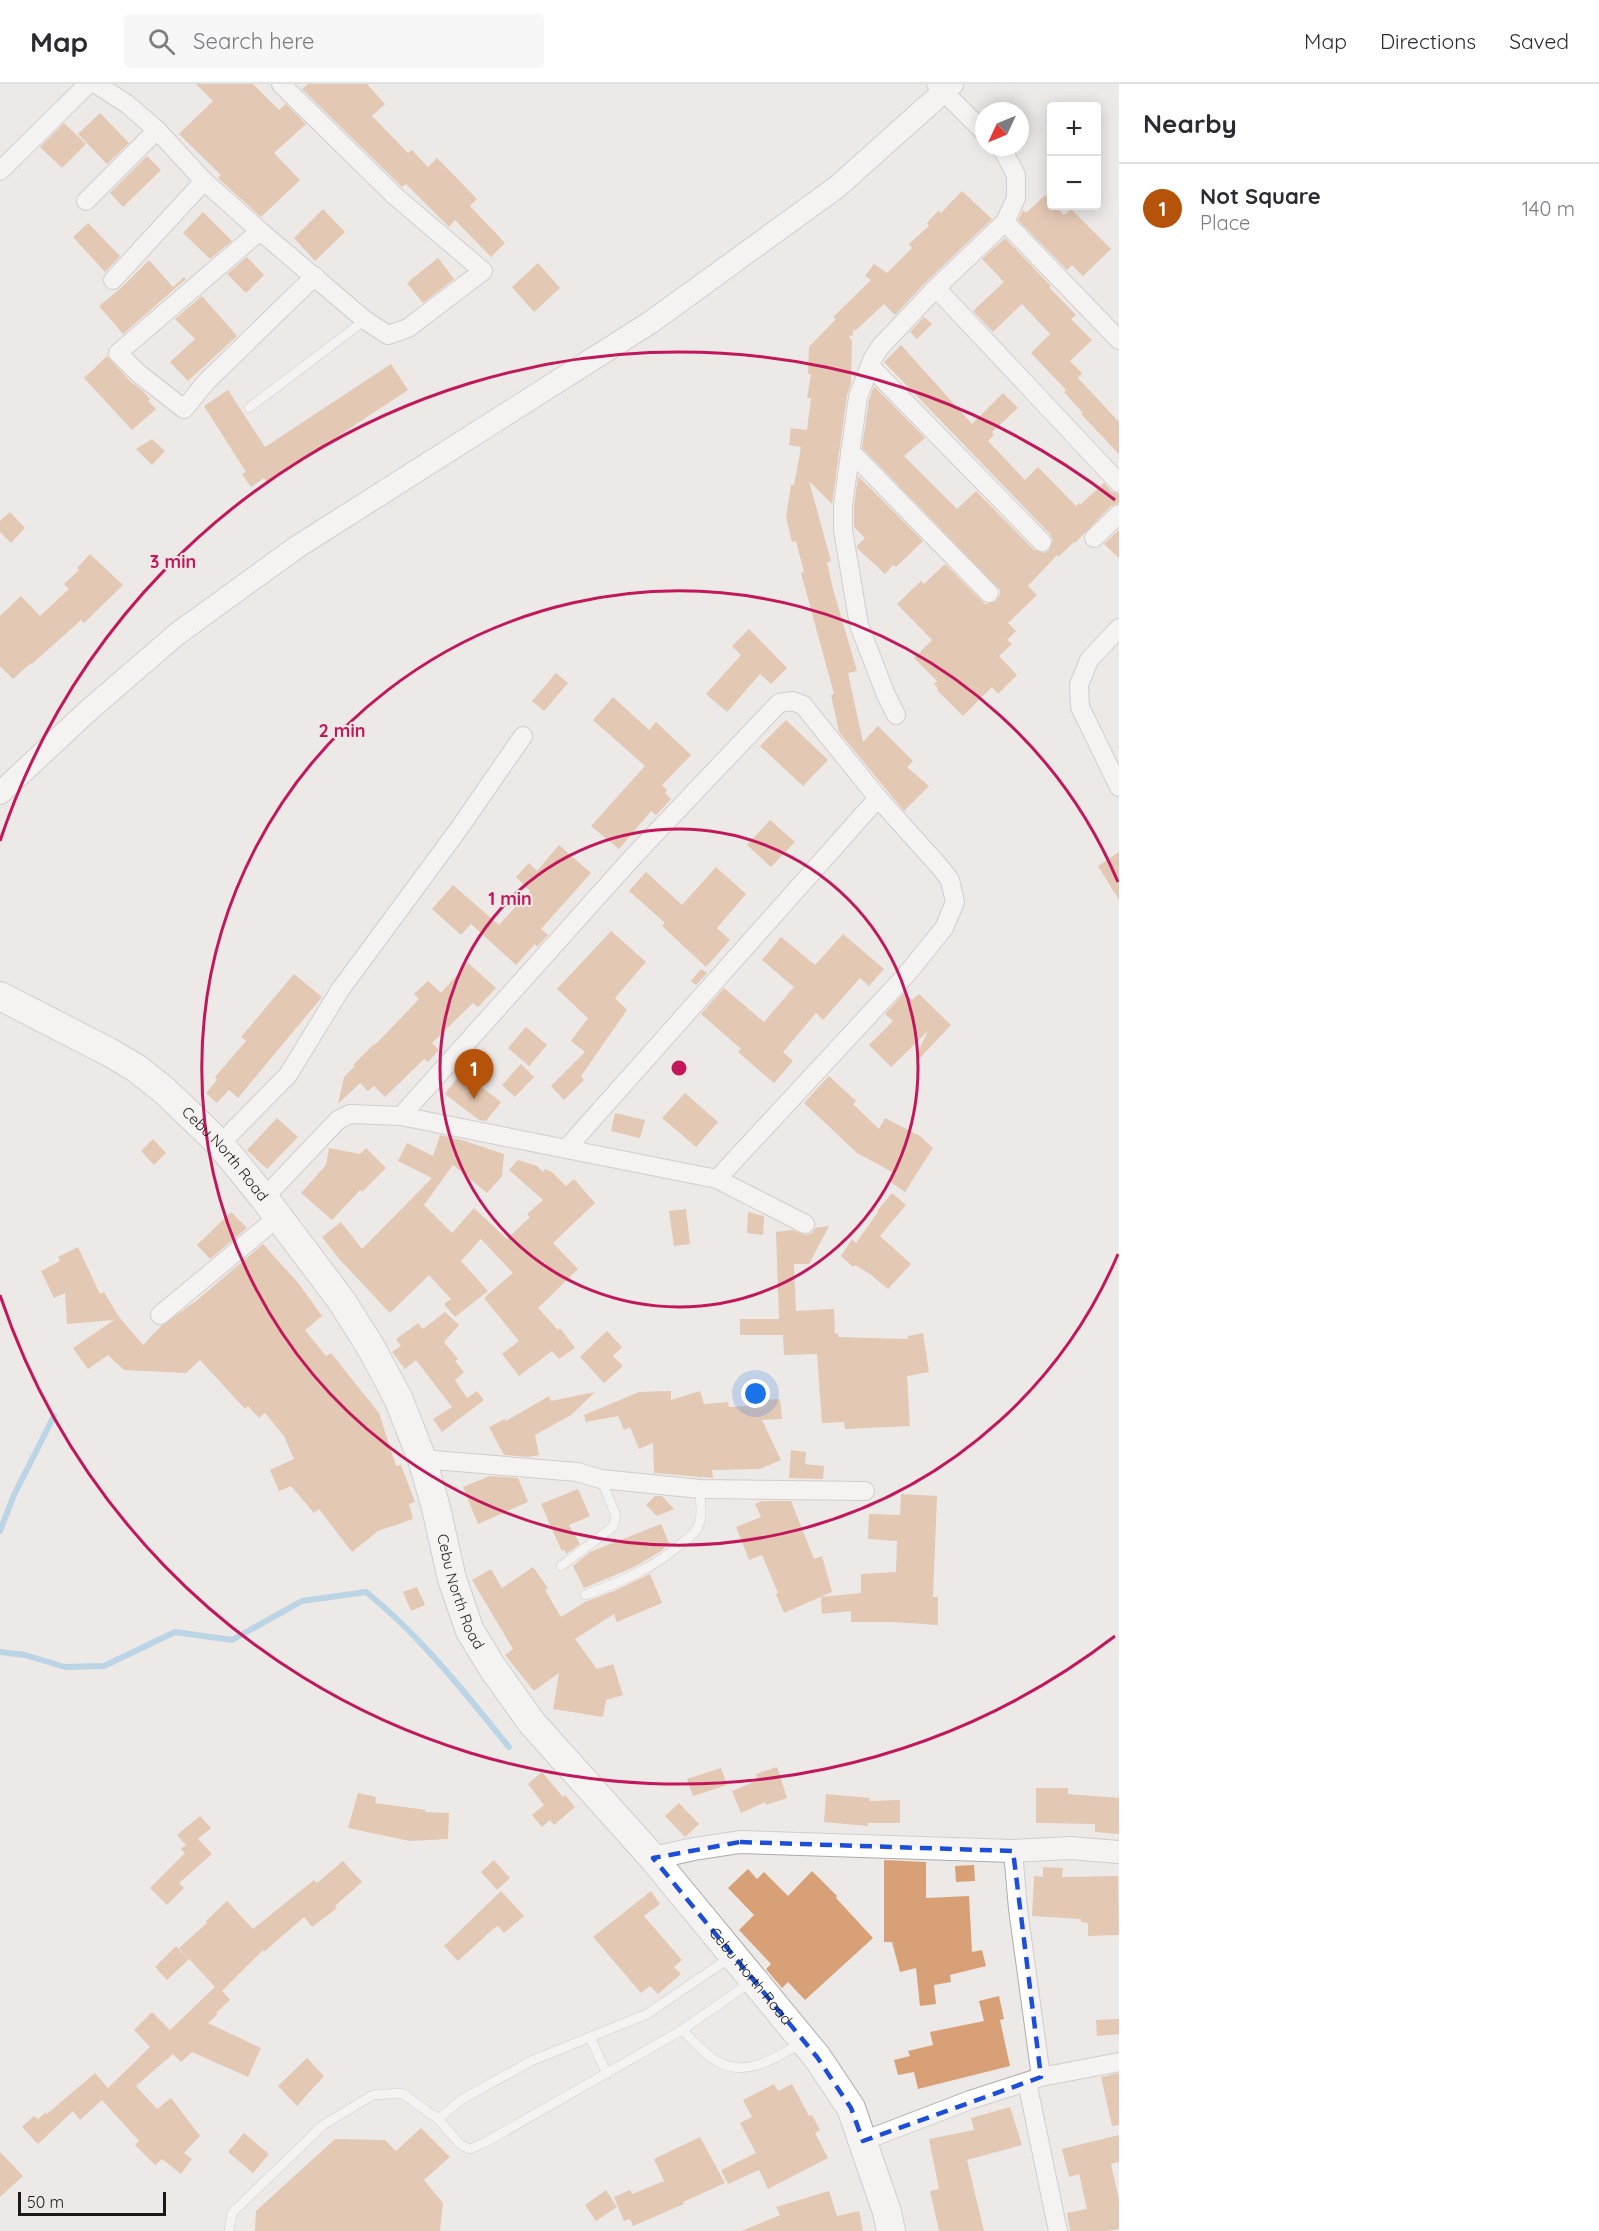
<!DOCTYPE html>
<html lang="en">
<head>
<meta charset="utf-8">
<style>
  body { margin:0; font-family:Quicksand,sans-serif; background:#f7f7f7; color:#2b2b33 }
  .controls { position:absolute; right:18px; top:18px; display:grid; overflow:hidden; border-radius:6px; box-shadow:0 3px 15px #0003 }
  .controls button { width:54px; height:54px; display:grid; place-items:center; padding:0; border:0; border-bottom:2px solid #e1e1e2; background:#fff; color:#2b2b33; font:30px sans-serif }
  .compass { position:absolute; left:975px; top:18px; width:54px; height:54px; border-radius:50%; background:#fff; box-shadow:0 3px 15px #0003; rotate:226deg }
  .scale { position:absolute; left:18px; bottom:15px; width:148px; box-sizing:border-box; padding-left:6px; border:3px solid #1a1918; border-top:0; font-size:16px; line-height:21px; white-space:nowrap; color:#1a1918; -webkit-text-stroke:4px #ede9e7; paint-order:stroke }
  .you { position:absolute; left:756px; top:1310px; width:21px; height:21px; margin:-15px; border:4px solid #fff; border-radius:50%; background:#1a73e8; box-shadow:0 0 0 9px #1a73e833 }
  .badge { display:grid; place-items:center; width:39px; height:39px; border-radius:50%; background:#b45309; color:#fff; font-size:20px; font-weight:700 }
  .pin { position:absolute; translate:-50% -50px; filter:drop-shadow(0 2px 3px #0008) }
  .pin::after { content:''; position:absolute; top:32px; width:21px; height:18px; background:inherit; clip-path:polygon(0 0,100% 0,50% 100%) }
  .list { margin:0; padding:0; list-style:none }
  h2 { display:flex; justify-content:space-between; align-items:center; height:78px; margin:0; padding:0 24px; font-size:26px }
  h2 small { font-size:20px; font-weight:400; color:#7c7c81 }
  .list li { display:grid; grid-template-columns:39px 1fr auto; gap:18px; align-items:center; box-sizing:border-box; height:90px; padding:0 24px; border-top:2px solid #e1e1e2 }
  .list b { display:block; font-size:22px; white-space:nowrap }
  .list p { margin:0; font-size:20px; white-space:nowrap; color:#7c7c81 }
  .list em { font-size:20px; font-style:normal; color:#7c7c81 }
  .icon { flex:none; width:33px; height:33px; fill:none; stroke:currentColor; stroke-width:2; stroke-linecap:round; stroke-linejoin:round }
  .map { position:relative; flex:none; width:1119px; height:2147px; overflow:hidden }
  header { display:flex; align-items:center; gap:36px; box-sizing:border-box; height:84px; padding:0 30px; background:#fff; border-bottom:2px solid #e1e1e2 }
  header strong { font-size:28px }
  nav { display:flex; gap:33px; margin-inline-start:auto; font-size:21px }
  .search { width:420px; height:54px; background:#f7f7f7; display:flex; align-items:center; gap:15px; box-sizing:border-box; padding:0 21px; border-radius:6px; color:#7c7c81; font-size:22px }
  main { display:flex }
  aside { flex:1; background:#fff }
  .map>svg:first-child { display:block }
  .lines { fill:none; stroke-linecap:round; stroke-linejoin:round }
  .stream { stroke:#7fbbe5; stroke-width:6 }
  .building { fill:#d8a077 }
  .service-casing { stroke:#aeaba9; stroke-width:10 }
  .minor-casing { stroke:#aeaba9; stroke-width:20 }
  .tertiary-casing { stroke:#aeaba9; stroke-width:24 }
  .trunk-casing { stroke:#aeaba9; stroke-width:30 }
  .service { stroke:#fff; stroke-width:9 }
  .minor { stroke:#fff; stroke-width:18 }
  .tertiary { stroke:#fff; stroke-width:22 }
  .trunk { stroke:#fff; stroke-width:28 }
  .marked { fill:none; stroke:#1d4ed8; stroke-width:4.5; stroke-dasharray:12 8; stroke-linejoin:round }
  .ring { fill:none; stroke:#c2185b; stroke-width:3 }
  .labels { text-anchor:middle; stroke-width:4.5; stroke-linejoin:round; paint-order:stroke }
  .street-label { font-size:15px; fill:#1a1918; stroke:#ede9e7 }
  .centre { fill:#c2185b; stroke:#ede9e7; stroke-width:3 }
  .ring-label { font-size:18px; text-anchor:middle; font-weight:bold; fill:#c2185b; stroke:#ede9e7; stroke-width:4.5; stroke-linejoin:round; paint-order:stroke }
</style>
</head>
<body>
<header>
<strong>Map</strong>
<div class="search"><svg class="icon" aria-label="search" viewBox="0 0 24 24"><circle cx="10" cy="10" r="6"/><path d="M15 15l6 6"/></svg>Search here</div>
<nav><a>Map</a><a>Directions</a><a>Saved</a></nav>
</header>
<main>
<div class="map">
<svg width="1119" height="2147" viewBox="0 0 1119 2147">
  <rect width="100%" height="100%" fill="#ede9e7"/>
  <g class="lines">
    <g class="stream">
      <polyline points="0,1447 14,1411 54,1332"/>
      <path d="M0,1568L25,1571L65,1583L104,1582L175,1548L232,1556L302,1517L366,1508C421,1552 464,1608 509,1663"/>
    </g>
  </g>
  <g class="building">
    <polygon points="196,0 253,0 279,26 286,20 306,40 274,69 300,96 261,133 218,94 221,91 179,50 213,17"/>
    <polygon points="308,0 367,0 385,20 372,32 408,69 412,66 428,83 437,74 477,115 470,122 505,159 491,173 455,136 449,143 406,100 402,103 302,5"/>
    <polygon points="100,29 129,59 107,80 78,50"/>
    <polygon points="64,39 86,60 62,84 40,63"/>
    <polygon points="147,72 161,86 123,123 110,109"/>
    <polygon points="962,107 992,135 925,199 895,231 884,220 855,247 853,245 853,252 851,251 849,253 852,256 851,300 847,311 832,420 809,397 831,477 827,478 833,505 857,587 848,589 863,658 878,642 913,677 907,683 929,702 904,727 839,648 831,611 834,610 801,489 804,488 796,457 792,458 786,433 791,401 794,401 801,363 789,361 791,344 807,346 811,314 807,314 811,290 808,290 809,263 836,235 833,233 871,196 865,192 874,180 887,189 912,164 909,160 929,142 927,139 938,127 941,129"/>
    <polygon points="1045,111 1052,118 1052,122 1055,122 1064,131 1071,125 1111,165 1083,192 1072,181 1067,186 1018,136 1023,126 1026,129"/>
    <polygon points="323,125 345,148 315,177 294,154"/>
    <polygon points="203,128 232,157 210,175 183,149"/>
    <polygon points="88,139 120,172 105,188 73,153"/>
    <polygon points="1005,154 1051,202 1049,203 1076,231 1071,235 1092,256 1070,277 1082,289 1078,294 1119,338 1119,370 1081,330 1083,329 1064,308 1066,306 1031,269 1050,250 1022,220 993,248 973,227 1004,198 982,175"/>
    <polygon points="247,173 264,191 246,209 227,190"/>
    <polygon points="438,174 454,195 423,219 407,199"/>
    <polygon points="149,176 173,203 184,193 186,195 123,250 99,222 121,204"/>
    <polygon points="538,179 560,204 534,228 512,203"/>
    <polygon points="202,212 237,252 188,297 170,278 195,255 175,235"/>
    <polygon points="924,233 932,240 917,255 910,248"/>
    <polygon points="901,261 972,340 1003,309 1018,324 992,348 994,351 988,357 1025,396 1038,383 1076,422 1079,419 1080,421 1104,399 1111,407 1119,410 1119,419 1111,422 1075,459 1074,458 1058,473 1057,471 1028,502 1037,511 1008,539 1016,547 1007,556 1012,560 999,572 1017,591 998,610 992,603 963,632 937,606 938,604 934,600 937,597 914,574 932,556 897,520 921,497 924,500 945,480 985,520 996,517 1000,511 1000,506 862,364 869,316 873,304 875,303 925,354 904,372 957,425 976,407 1034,466 1044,469 1049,466 1053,456 1050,450 884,278"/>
    <polygon points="107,272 130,297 143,307 150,315 148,317 156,325 132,346 84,294"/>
    <polygon points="391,280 408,306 267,399 264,394 251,403 242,390 246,388 204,322 228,306 265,363"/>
    <polygon points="152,355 165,367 152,381 136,365"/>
    <polygon points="858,392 923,457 896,483 893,481 885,490 857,464 857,462 865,454 854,443 854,422"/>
    <polygon points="10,428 25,444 11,459 0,448 0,437"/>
    <polygon points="1119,446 1119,474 1104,460"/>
    <polygon points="90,470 123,501 84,539 81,536 32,580 31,579 13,595 0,582 0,532 21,512 40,532 69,505 64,500 79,486 77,484"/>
    <polygon points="749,545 787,584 771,600 760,590 727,628 706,610 741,571 732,562"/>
    <polygon points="556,589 568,599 544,627 532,617"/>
    <polygon points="613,613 649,646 656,638 691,671 662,701 667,706 665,709 671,715 656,731 651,727 619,765 591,742 645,682 593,636"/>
    <polygon points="786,636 828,676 803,702 760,662"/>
    <polygon points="770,736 795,758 771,783 747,761"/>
    <polygon points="559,761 591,789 541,845 548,851 537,863 535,860 516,881 471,840 461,851 432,825 453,801 499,841 530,807 516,793 529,779 537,787"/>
    <polygon points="1119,768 1119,816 1098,782"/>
    <polygon points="716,783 746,810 717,844 730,856 706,883 662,842 665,839 629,807 646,788 682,821"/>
    <polygon points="611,847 646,878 615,914 627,926 581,992 584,996 564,1016 551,1002 585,968 571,957 588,934 557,905"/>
    <polygon points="843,850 884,885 869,902 860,894 823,936 816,929 783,968 793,977 774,999 738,968 741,965 701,930 724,904 764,938 794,903 762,876 781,853 815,881"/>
    <polygon points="468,879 496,904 478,923 473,919 432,959 439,966 428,978 424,975 385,1013 374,1002 368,1007 360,999 338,1020 344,993 355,982 353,981 374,960 375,961 419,915 414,910 428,897 441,909"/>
    <polygon points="701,885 707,889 696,901 691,897"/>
    <polygon points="294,890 322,913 238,1014 229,1006 217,1019 206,1009 217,996 215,993 246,957 241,953"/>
    <polygon points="904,909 912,916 919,910 951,941 919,975 916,972 928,947 891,983 869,961 893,937 885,930"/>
    <polygon points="526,943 547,961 529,982 508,964"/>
    <polygon points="521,980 534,993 515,1013 502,1001"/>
    <polygon points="462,988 501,1018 486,1037 479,1036 445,1010"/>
    <polygon points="829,992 856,1017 853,1020 879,1045 885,1034 920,1052 933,1064 905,1108 889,1097 894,1089 857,1069 804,1019"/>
    <polygon points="685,1009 718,1038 696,1063 662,1034"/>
    <polygon points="615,1029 645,1036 640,1054 611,1047"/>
    <polygon points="277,1034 298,1053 267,1085 247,1066"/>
    <polygon points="440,1051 462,1056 504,1070 502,1092 487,1109 453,1081 424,1121 452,1149 474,1124 507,1155 530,1133 527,1130 543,1116 509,1086 518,1076 537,1082 543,1088 545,1085 552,1088 566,1102 574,1095 595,1119 553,1159 578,1185 538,1224 558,1246 560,1244 575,1264 559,1275 552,1267 519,1292 502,1270 519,1257 484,1214 513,1189 481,1155 461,1177 488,1207 455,1233 444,1220 451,1215 429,1191 390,1229 340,1176 322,1153 341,1138 362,1165 432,1094 398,1077 407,1059 433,1072"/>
    <polygon points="153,1055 166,1069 154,1081 141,1067"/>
    <polygon points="329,1064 360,1070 366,1064 386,1084 362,1108 360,1106 332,1136 301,1109 326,1081"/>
    <polygon points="892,1109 906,1121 880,1152 911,1180 888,1205 870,1190 855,1181 853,1183 841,1172 852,1155 856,1159 878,1128 877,1127"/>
    <polygon points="686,1125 690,1160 674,1162 669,1127"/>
    <polygon points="231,1128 247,1144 210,1175 197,1161"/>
    <polygon points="748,1128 764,1132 763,1151 747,1149"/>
    <polygon points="829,1142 809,1180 794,1180 796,1227 834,1225 835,1250 838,1249 838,1253 908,1255 908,1252 923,1249 929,1288 907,1292 910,1342 845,1345 844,1338 822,1339 817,1270 784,1271 783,1251 740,1251 740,1235 779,1235 776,1148 792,1146 806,1151 812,1149 815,1144"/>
    <polygon points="263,1160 299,1200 322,1232 305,1246 326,1272 331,1269 379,1329 396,1382 401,1381 415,1418 409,1420 413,1435 378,1447 352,1468 319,1425 314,1429 291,1402 279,1407 270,1386 294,1375 284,1352 265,1329 259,1334 248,1322 245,1325 200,1276 186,1289 124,1286 108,1271 88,1285 73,1264 114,1236 67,1240 65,1209 54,1214 41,1187 60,1177 58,1173 78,1163 100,1210 104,1208 119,1233 143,1261 161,1242 196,1217"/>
    <polygon points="445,1228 459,1241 444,1258 458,1275 455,1277 464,1288 455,1296 467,1314 477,1307 484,1316 442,1348 433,1335 452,1323 416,1276 405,1285 392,1268 401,1262 396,1255 418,1239 423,1245"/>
    <polygon points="607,1247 622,1263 613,1272 623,1282 604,1299 580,1273"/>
    <polygon points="671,1307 671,1316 700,1307 704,1320 728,1318 729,1323 762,1321 762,1316 780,1315 782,1335 762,1336 781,1376 760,1385 712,1386 713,1394 654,1389 653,1359 639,1365 630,1343 624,1346 618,1332 586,1338 584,1331 639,1308"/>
    <polygon points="595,1308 571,1331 535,1351 539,1371 528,1373 504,1371 489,1343 505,1335 506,1337 549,1312 551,1317"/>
    <polygon points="791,1366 806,1368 805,1380 824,1382 823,1395 789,1394"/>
    <polygon points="490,1392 518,1394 528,1418 478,1440 463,1403"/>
    <polygon points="578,1405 590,1432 569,1441 580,1460 566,1470 565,1466 562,1467 559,1461 541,1420"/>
    <polygon points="901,1410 937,1412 933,1513 938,1513 938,1541 893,1538 851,1538 851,1527 822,1530 821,1513 861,1509 861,1490 896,1488 897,1457 868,1455 869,1430 900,1431"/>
    <polygon points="655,1412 662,1412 674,1425 657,1432 646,1421"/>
    <polygon points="762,1417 791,1417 814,1475 822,1472 832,1508 784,1529 776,1510 778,1509 762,1471 749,1476 736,1443 761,1433 755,1420"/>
    <polygon points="661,1440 669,1459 661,1467 634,1483 584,1504 573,1482 590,1468"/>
    <polygon points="533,1483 548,1504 545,1506 561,1533 585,1518 614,1507 650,1490 662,1519 617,1538 614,1530 575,1555 597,1585 613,1580 623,1611 606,1616 603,1633 553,1625 559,1589 534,1607 505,1571 513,1565 472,1496 491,1485 502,1504"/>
    <polygon points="417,1503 425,1521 411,1527 403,1508"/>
    <polygon points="777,1683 787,1714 766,1721 765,1718 741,1729 732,1707 758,1696 756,1690"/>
    <polygon points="721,1684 727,1701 693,1712 687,1695"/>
    <polygon points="542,1688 563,1713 565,1711 575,1723 554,1741 550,1736 542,1743 532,1731 544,1721 528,1700"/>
    <polygon points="1036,1704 1068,1704 1068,1710 1119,1714 1119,1750 1095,1748 1095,1740 1036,1739"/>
    <polygon points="358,1709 376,1713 375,1719 426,1726 425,1728 449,1729 448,1755 410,1757 348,1744"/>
    <polygon points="826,1710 870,1714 869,1717 900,1716 900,1739 868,1739 868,1742 824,1738"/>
    <polygon points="679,1719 699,1740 685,1753 665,1732"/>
    <polygon points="200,1732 211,1744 198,1755 212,1770 179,1799 184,1804 167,1821 150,1804 185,1769 181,1765 186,1761 177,1751"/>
    <polygon points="494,1776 510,1794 497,1806 481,1788"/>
    <polygon points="884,1776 926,1778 926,1814 969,1812 972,1868 982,1866 986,1882 950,1891 951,1898 934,1901 936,1920 920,1922 916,1884 900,1888 892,1858 884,1858"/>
    <polygon points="343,1777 362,1798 335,1822 337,1824 312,1843 304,1833 264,1868 263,1866 222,1907 230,1916 216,1929 218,1930 208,1939 261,1964 248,1993 192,1968 181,1978 173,1970 136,2002 157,2025 171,2014 200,2052 184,2069 192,2075 181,2090 162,2075 155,2081 135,2061 139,2057 102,2016 80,2036 73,2027 38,2060 34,2056 22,2043 34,2032 38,2035 46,2028 47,2030 95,1989 108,2004 150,1963 134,1946 152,1928 170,1946 215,1903 179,1864 207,1839 206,1837 227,1817 253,1845 314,1796 317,1799"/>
    <polygon points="974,1781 975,1797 956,1798 955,1782"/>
    <polygon points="1043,1783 1063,1784 1062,1793 1118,1792 1119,1851 1088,1852 1088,1839 1081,1838 1081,1835 1032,1832 1034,1792 1043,1793"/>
    <polygon points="748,1785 757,1795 764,1788 788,1812 812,1787 837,1812 836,1814 873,1854 805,1916 788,1898 782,1904 766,1885 771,1880 739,1846 754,1831 728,1804"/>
    <polygon points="501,1807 524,1832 504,1849 498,1842 492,1846 458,1877 444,1862"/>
    <polygon points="651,1807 660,1820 644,1832 682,1876 674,1883 681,1890 658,1910 650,1902 641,1909 593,1853"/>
    <polygon points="176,1862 189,1875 167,1896 155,1883"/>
    <polygon points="999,1912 1004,1935 1000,1936 1010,1982 918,2005 914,1988 898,1991 894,1976 910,1972 908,1967 933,1961 930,1948 984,1937 979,1917"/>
    <polygon points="1119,1935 1119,1950 1097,1952 1096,1936"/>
    <polygon points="307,1974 324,1992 297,2022 278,2002"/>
    <polygon points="1119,1989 1119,2041 1112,2042 1101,1993"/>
    <polygon points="774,2000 778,2007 792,2000 809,2032 812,2031 820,2046 815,2049 828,2074 768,2105 759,2086 728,2100 721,2086 756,2069 740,2039 752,2033 743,2016"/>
    <polygon points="1010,2023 1022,2061 967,2076 984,2147 939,2147 930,2107 939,2105 929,2055 974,2046 971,2034"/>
    <polygon points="421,2044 450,2073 424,2096 443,2119 440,2147 255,2147 256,2127 335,2055 385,2056 396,2067"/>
    <polygon points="244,2049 269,2070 253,2089 228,2068"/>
    <polygon points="1119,2051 1119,2078 1111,2080 1119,2115 1119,2145 1108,2147 1070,2147 1067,2129 1087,2125 1079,2090 1069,2093 1062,2065"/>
    <polygon points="700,2053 725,2099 683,2118 684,2120 633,2142 630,2135 624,2137 614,2113 630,2106 632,2110 664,2097 654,2075"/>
    <polygon points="0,2068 23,2092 0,2113"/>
    <polygon points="606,2106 617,2123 596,2137 585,2121"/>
    <polygon points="829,2107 837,2132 859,2127 863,2147 742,2147 780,2131 776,2123"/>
  </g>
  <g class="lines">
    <g class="service-casing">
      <g id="service">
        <polyline points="249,324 365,236"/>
        <polyline points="561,1482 613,1443 616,1432 601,1395"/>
        <path d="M585,1511C620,1498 655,1484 683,1458C687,1455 693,1450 696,1446C704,1435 700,1417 700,1405"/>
        <polyline points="731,1873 647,1930 531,1977 461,2016 438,2035 461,2061 470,2065 486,2058 682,1946 751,1898"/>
        <path d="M682,1946C694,1957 708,1974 722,1980C750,1992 778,1972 802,1959"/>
        <polyline points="590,1953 607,1990"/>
        <polyline points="229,2147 232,2129 323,2041 373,2011 402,2009 438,2035"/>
      </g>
    </g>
    <g class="minor-casing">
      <g id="minor">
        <polyline points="96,0 127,20 157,46 204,97 260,147 365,236 388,251 408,244 483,187 395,112 281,0"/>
        <polyline points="936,0 984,48"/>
        <polyline points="0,87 88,0"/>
        <polyline points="86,117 157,46"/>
        <polyline points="1005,138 1119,256"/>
        <polyline points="260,147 118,269 138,289 184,325 207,297 315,192"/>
        <polyline points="113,196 204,97"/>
        <polyline points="936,204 1119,399"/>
        <polyline points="870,282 1042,458"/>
        <polyline points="850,367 989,509"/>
        <polyline points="1094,454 1119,430"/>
        <polyline points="1119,544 1089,576 1079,601 1080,623 1119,703"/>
        <polyline points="896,631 886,611 859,541 843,446 843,421 858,313 873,274 881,262 936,204 1005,138 1016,114 1016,91 1004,68 999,63"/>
        <polyline points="401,1032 632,774 779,619 792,617 803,621 878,714 939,782 950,796 955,818 944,844 906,891 717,1095"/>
        <polyline points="220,1060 288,991 340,906 458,746 523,652"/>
        <polyline points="566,1065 878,714"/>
        <polyline points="264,1114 338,1036 350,1030 401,1032 717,1095 805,1140"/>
        <polyline points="160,1231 278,1133"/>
        <polyline points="422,1375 577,1388 601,1395 700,1405 865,1407"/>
        <polyline points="1013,1767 1018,1825 1041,1993"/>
        <polyline points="1027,1998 1058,2147"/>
        <polyline points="863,2057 970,2016 1041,1993 1119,1978"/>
      </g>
    </g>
    <g class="tertiary-casing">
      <g id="tertiary">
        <polyline points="0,709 89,626 177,550 297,463 651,238 837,103 952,0"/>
        <polyline points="653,1774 694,1765 740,1758 1013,1767 1070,1764 1119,1768"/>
      </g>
    </g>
    <g class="trunk-casing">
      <g id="trunk">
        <path id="s1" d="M0,912L109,968L136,984L165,1007L220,1060L264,1114L341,1216L370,1262L398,1314L422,1375L436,1424L452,1495L470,1547L492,1583L532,1639L653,1774L817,1973L851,2024L887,2128L891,2147"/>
      </g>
    </g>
    <use href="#service" class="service"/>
    <use href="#minor" class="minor"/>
    <use href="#tertiary" class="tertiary"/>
    <use href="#trunk" class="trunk"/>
  </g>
  <path d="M0 0H1119V2147H0ZM740,1758L1013,1767L1041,1993L863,2057L851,2024L817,1973L653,1774Z" fill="#ede9e7" fill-opacity=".55" fill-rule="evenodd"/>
  <path class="marked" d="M740,1758L1013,1767L1041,1993L863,2057L851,2024L817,1973L653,1774Z"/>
  <g class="ring">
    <circle cx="679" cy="984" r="239"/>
    <path d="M1118 1170A477 477 0 1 1 1118 798"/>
    <path d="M1115 1552A716 716 0 0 1 0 1211M0 757A716 716 0 0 1 1115 416"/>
  </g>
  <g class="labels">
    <g class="street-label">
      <text dy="5" stroke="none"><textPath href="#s1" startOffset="278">Cebu North Road</textPath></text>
      <text dy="5" stroke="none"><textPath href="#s1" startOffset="782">Cebu North Road</textPath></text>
      <text dy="5" stroke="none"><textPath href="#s1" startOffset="1268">Cebu North Road</textPath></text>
    </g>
  </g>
  <circle cx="679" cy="984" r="9" class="centre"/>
  <g class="ring-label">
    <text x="173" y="484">3 min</text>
    <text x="342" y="653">2 min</text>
    <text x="510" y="821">1 min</text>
  </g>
</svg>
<div class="controls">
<button>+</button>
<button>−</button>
</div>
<svg class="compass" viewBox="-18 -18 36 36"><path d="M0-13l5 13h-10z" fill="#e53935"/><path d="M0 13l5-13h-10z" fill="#7c7c81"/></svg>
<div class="scale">50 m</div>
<div class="you"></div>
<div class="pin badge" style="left:474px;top:1015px">1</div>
</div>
<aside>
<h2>Nearby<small></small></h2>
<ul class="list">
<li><span class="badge">1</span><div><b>Not Square</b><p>Place</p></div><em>140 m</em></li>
</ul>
</aside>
</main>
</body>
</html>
